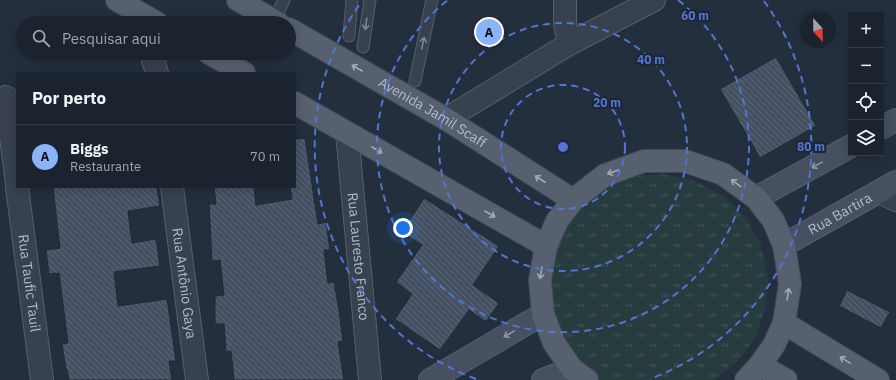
<!DOCTYPE html>
<html lang="pt">
<head>
<meta charset="utf-8">
<style>
  body { margin:0; font-family:"IBM Plex Sans",sans-serif; background:#282f3a; color:#f1f3f6 }
  .controls { position:absolute; right:12px; top:12px; display:grid; overflow:hidden; border-radius:0px; box-shadow:0 2px 10px #0003 }
  .controls button { width:36px; height:36px; display:grid; place-items:center; padding:0; border:0; border-bottom:1px solid #39404a; background:#1b232e; color:#f1f3f6; font:20px sans-serif }
  .compass { position:absolute; left:800px; top:12px; width:36px; height:36px; border-radius:50%; background:#1b232e; box-shadow:0 2px 10px #0003; rotate:158deg }
  .you { position:absolute; left:403px; top:228px; width:14px; height:14px; margin:-10px; border:3px solid #fff; border-radius:50%; background:#1a73e8; box-shadow:0 0 0 6px #1a73e833 }
  .badge { display:grid; place-items:center; width:26px; height:26px; border-radius:50%; background:#8ab4f8; color:#111; font-size:13px; font-weight:700 }
  .pin { position:absolute; translate:-50% -50%; border:2px solid #fff; box-shadow:0 1px 4px #0006 }
  .list { margin:0; padding:0; list-style:none }
  h2 { display:flex; justify-content:space-between; align-items:center; height:52px; margin:0; padding:0 16px; font-size:17px }
  h2 small { font-size:13px; font-weight:400; color:#a0a4aa }
  .list li { display:grid; grid-template-columns:26px 1fr auto; gap:12px; align-items:center; box-sizing:border-box; height:64px; padding:0 16px; border-top:1px solid #39404a }
  .list b { display:block; font-size:15px; white-space:nowrap }
  .list p { margin:0; font-size:13px; white-space:nowrap; color:#a0a4aa }
  .list em { font-size:13px; font-style:normal; color:#a0a4aa }
  .icon { flex:none; width:22px; height:22px; fill:none; stroke:currentColor; stroke-width:2; stroke-linecap:round; stroke-linejoin:round }
  .map { position:relative; flex:none; width:896px; height:380px; overflow:hidden }
  .search { position:absolute; background:#1b232e; box-shadow:0 2px 10px #0003; left:16px; top:16px; width:280px; height:44px; display:flex; align-items:center; gap:10px; box-sizing:border-box; padding:0 14px; border-radius:22px; color:#a0a4aa; font-size:15px }
  .panel { position:absolute; background:#1b232e; box-shadow:0 2px 10px #0003; left:16px; top:72px; width:280px; height:116px; border-radius:0px }
  .map>svg:first-child { display:block }
  .grass { fill:url(#grass-tufts) }
  .building { fill:url(#building-back-hatch); stroke:#1f2835 }
  .lines { fill:none; stroke-linecap:round; stroke-linejoin:round }
  .lane-casing { stroke:#565f6c; stroke-width:13 }
  .street-casing { stroke:#565f6c; stroke-width:24 }
  .secondary-casing { stroke:#565f6c; stroke-width:24 }
  .primary-casing { stroke:#414a57; stroke-width:24 }
  .lane { stroke:#38414e; stroke-width:11 }
  .street { stroke:#38414e; stroke-width:22 }
  .secondary { stroke:#465061; stroke-width:22 }
  .primary { stroke:#56606e; stroke-width:22 }
  .oneway { stroke:#7c8592 }
  .oneway2 { stroke:#a1aab7 }
  .oneway3 { stroke:#8e96a5 }
  .ring { fill:none; stroke:#5274d3; stroke-width:2; stroke-dasharray:7 5 }
  .labels { text-anchor:middle; stroke-width:4; stroke-linejoin:round; paint-order:stroke }
  .street-label { font-size:14px; fill:#b4bcc9; stroke:#1d2633 }
  .centre { fill:#5274d3; stroke:#1d2633; stroke-width:2 }
  .ring-label { font-size:12px; text-anchor:middle; font-weight:bold; fill:#5274d3; stroke:#1d2633; stroke-width:4; stroke-linejoin:round; paint-order:stroke }
</style>
</head>
<body>
<div class="map">
<svg width="896" height="380" viewBox="0 0 896 380">
  <defs>
    <pattern id="grass-tufts" width="24" height="20" patternUnits="userSpaceOnUse"><rect width="24" height="20" fill="#263c3f"/><path d="M3 7l-1-3M5 7V3M7 7l1-3M15 17l-1-3M17 17v-4M19 17l1-3" fill="none" stroke="#435659"/></pattern>
    <pattern id="building-back-hatch" width="6" height="6" patternUnits="userSpaceOnUse"><rect width="6" height="6" fill="#455162"/><path d="M-1 5l2 2M0 0l6 6M5-1l2 2" fill="none" stroke="#5d6877"/></pattern>
  </defs>
  <rect width="100%" height="100%" fill="#242f3e"/>
  <polygon class="grass" points="661,174 693,180 722,195 745,217 761,245 768,275 766,306 756,336 738,361 715,380 597,380 572,359 545,302 555,238 573,211 598,190 628,177"/>
  <g class="building">
    <polygon points="776,57 816,126 760,158 720,89"/>
    <polygon points="305,138 318,224 326,222 330,250 324,250 328,283 334,282 339,310 343,341 338,342 344,380 234,380 231,351 226,352 224,324 215,324 215,296 224,295 220,260 212,261 209,204 216,204 214,187 254,187 256,205 292,199 290,187 295,187 295,139"/>
    <polygon points="53,187 157,187 160,206 128,211 132,243 156,239 160,266 114,272 118,306 167,299 176,361 169,361 172,380 69,380 67,369 66,369 62,344 68,343 59,273 49,274 46,250 60,248"/>
    <polygon points="424,198 499,246 473,285 499,303 486,322 469,310 440,350 395,319 412,294 396,282 422,245 402,232"/>
    <polygon points="847,290 890,312 881,328 839,306"/>
  </g>
  <g class="lines">
    <g class="lane-casing">
      <g id="lane">
        <polyline points="274,21 284,0"/>
        <polyline points="349,36 352,0"/>
        <polyline points="363,47 370,0"/>
        <polyline points="415,81 432,0"/>
      </g>
    </g>
    <g class="street-casing">
      <g id="street">
        <polyline points="565,0 565,24 569,44"/>
        <polyline points="151,53 157,73"/>
        <polyline points="6,97 17,184"/>
        <polyline points="446,119 569,44 654,0"/>
        <path id="s1" d="M347,133L370,380"/>
        <path id="s2" d="M17,187L42,380"/>
        <path id="s3" d="M172,187L197,380"/>
        <polyline points="879,192 896,200"/>
      </g>
    </g>
    <g class="secondary-casing">
      <g id="secondary">
        <polyline points="881,128 896,120"/>
        <polyline points="756,198 851,146"/>
        <path id="s4" d="M784,245L896,182"/>
        <polyline points="430,380 543,314"/>
        <polyline points="543,380 572,369"/>
      </g>
    </g>
    <g class="primary-casing">
      <g id="primary">
        <polyline points="117,0 157,23"/>
        <polyline points="238,0 278,23"/>
        <path id="s5" d="M289,29L446,119L573,200"/>
        <polyline points="209,53 244,73"/>
        <polyline points="295,103 546,246"/>
        <polyline points="784,323 878,380"/>
        <polyline points="760,365 786,380"/>
        <polyline points="587,380 572,369 554,343 543,314 540,280 546,246 557,221 573,200 605,175 644,161 685,161 723,174 756,198 773,220 784,245 790,284 784,323 774,345 760,365 746,380"/>
      </g>
    </g>
    <use href="#lane" class="lane"/>
    <use href="#street" class="street"/>
    <use href="#secondary" class="secondary"/>
    <use href="#primary" class="primary"/>
  </g>
  <defs><path id="oneway-shaft" d="M-6 0H5M1.5-3L5.5 0L1.5 3" fill="none" stroke-width="1.6" stroke-linecap="round" stroke-linejoin="round"/></defs>
  <g class="oneway">
    <use href="#oneway-shaft" transform="translate(366 24) rotate(98)"/>
    <use href="#oneway-shaft" transform="translate(423 43) rotate(-78)"/>
  </g>
  <g class="oneway2">
    <use href="#oneway-shaft" transform="translate(357 68) rotate(-150)"/>
    <use href="#oneway-shaft" transform="translate(377 150) rotate(30)"/>
    <use href="#oneway-shaft" transform="translate(613 172) rotate(161)"/>
    <use href="#oneway-shaft" transform="translate(540 179) rotate(-147)"/>
    <use href="#oneway-shaft" transform="translate(736 183) rotate(-143)"/>
    <use href="#oneway-shaft" transform="translate(490 214) rotate(30)"/>
    <use href="#oneway-shaft" transform="translate(541 273) rotate(100)"/>
    <use href="#oneway-shaft" transform="translate(788 294) rotate(-81)"/>
    <use href="#oneway-shaft" transform="translate(845 360) rotate(-149)"/>
  </g>
  <g class="oneway3">
    <use href="#oneway-shaft" transform="translate(817 165) rotate(151)"/>
    <use href="#oneway-shaft" transform="translate(509 334) rotate(150)"/>
  </g>
  <g class="ring">
    <circle cx="563" cy="147" r="62"/>
    <circle cx="563" cy="147" r="124"/>
    <path d="M678 0A186 186 0 1 1 448 0"/>
    <path d="M476 379A248 248 0 0 1 362 1M764 1A248 248 0 0 1 650 379"/>
  </g>
  <g class="labels">
    <g class="street-label">
      <text dy="5" stroke="none"><textPath href="#s5" startOffset="166">Avenida Jamil Scaff</textPath></text>
      <text dy="5" stroke="none"><textPath href="#s4" startOffset="64">Rua Bartira</textPath></text>
      <text dy="5" stroke="none"><textPath href="#s1" startOffset="124">Rua Lauresto Franco</textPath></text>
      <text dy="5" stroke="none"><textPath href="#s2" startOffset="97">Rua Taufic Tauil</textPath></text>
      <text dy="5" stroke="none"><textPath href="#s3" startOffset="97">Rua Antônio Gaya</textPath></text>
    </g>
  </g>
  <circle cx="563" cy="147" r="6" class="centre"/>
  <g class="ring-label">
    <text x="695" y="20">60 m</text>
    <text x="651" y="64">40 m</text>
    <text x="607" y="107">20 m</text>
    <text x="811" y="151">80 m</text>
  </g>
</svg>
<div class="controls">
<button>+</button>
<button>−</button>
<button><svg class="icon" aria-label="locate" viewBox="0 0 24 24"><circle cx="12" cy="12" r="6"/><path d="M12 2v4M12 18v4M2 12h4M18 12h4"/></svg></button>
<button><svg class="icon" aria-label="layers" viewBox="0 0 24 24"><path d="M12 4l9 5-9 5-9-5zM3 14l9 5 9-5"/></svg></button>
</div>
<svg class="compass" viewBox="-18 -18 36 36"><path d="M0-13l5 13h-10z" fill="#e53935"/><path d="M0 13l5-13h-10z" fill="#a0a4aa"/></svg>
<div class="you"></div>
<div class="pin badge" style="left:489px;top:32px">A</div>
<div class="search"><svg class="icon" aria-label="search" viewBox="0 0 24 24"><circle cx="10" cy="10" r="6"/><path d="M15 15l6 6"/></svg>Pesquisar aqui</div>
<section class="panel">
<h2>Por perto<small></small></h2>
<ul class="list">
<li><span class="badge">A</span><div><b>Biggs</b><p>Restaurante</p></div><em>70 m</em></li>
</ul>
</section>
</div>
</body>
</html>
